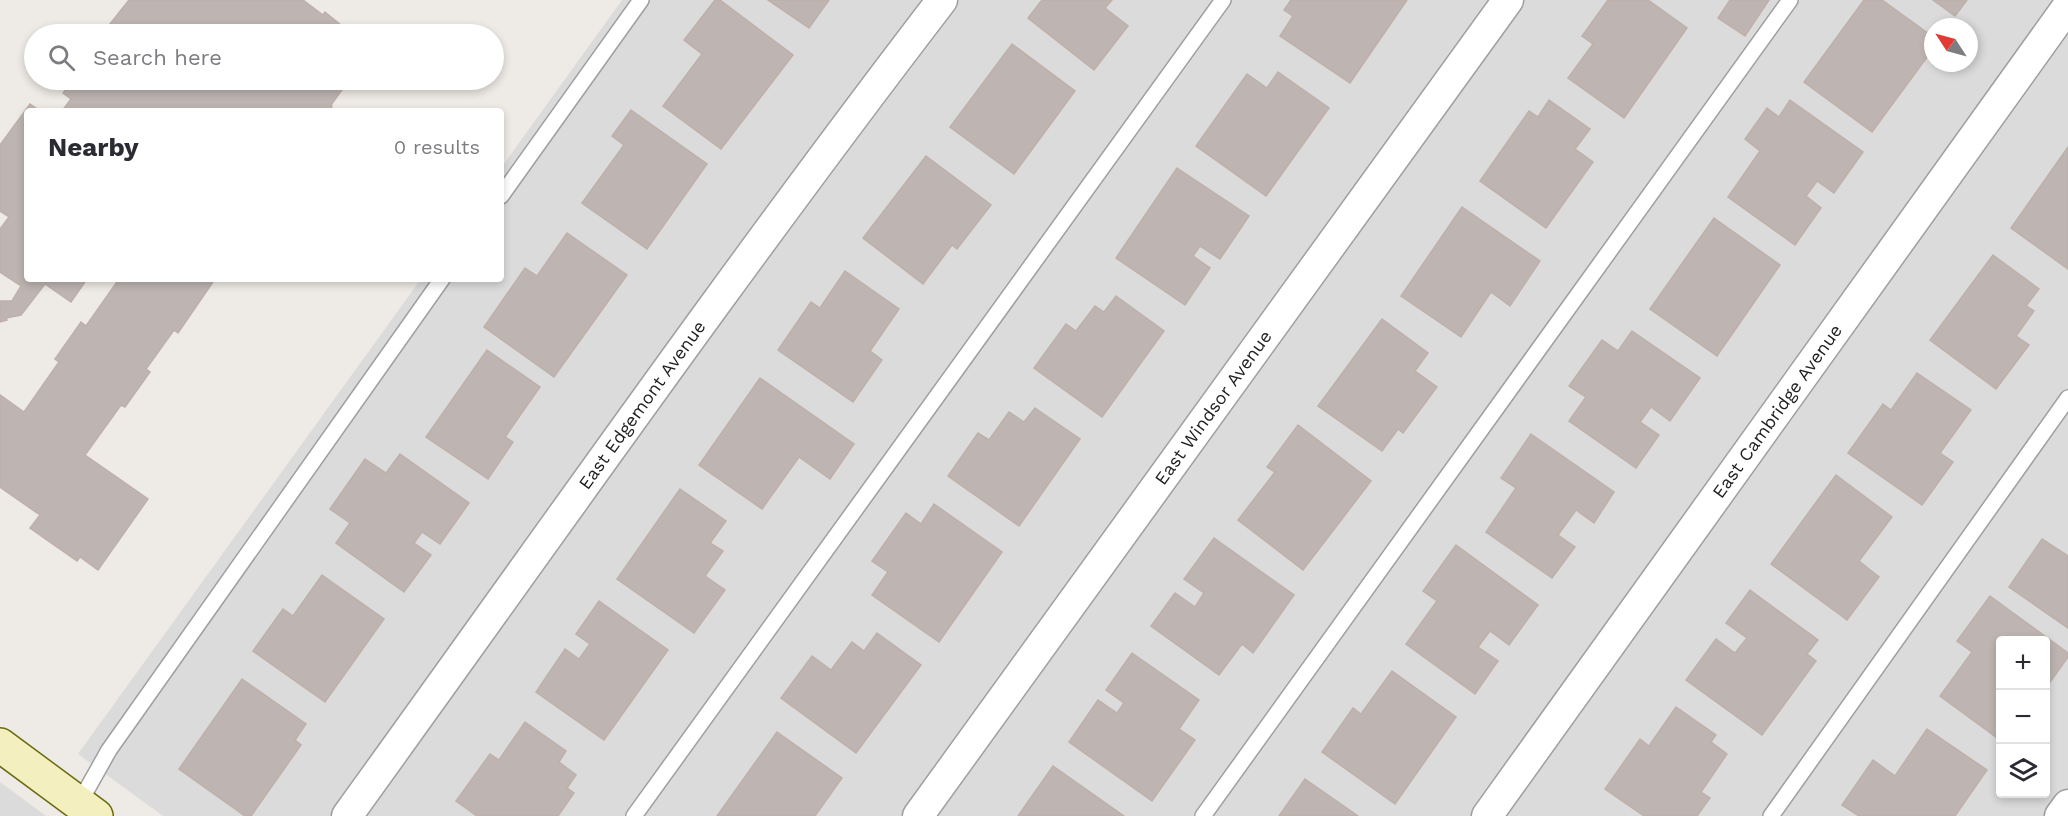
<!DOCTYPE html>
<html lang="en">
<head>
<meta charset="utf-8">
<style>
  body { margin:0; font-family:"Work Sans",sans-serif; background:#f2f2f3; color:#2b2b33 }
  .controls { position:absolute; right:18px; bottom:18px; display:grid; overflow:hidden; border-radius:6px; box-shadow:0 3px 9px #0003 }
  .controls button { width:54px; height:54px; display:grid; place-items:center; padding:0; border:0; border-bottom:2px solid #e1e1e2; background:#fff; color:#2b2b33; font:30px sans-serif }
  .compass { position:absolute; left:1924px; top:18px; width:54px; height:54px; border-radius:50%; background:#fff; box-shadow:0 3px 9px #0003; rotate:306deg }
  .list { margin:0; padding:0; list-style:none }
  h2 { display:flex; justify-content:space-between; align-items:center; height:78px; margin:0; padding:0 24px; font-size:26px }
  h2 small { font-size:20px; font-weight:400; color:#7c7c81 }
  .icon { flex:none; width:33px; height:33px; fill:none; stroke:currentColor; stroke-width:2; stroke-linecap:round; stroke-linejoin:round }
  .map { position:relative; flex:none; width:2068px; height:816px; overflow:hidden }
  .search { position:absolute; background:#fff; box-shadow:0 3px 9px #0003; left:24px; top:24px; width:480px; height:66px; display:flex; align-items:center; gap:15px; box-sizing:border-box; padding:0 21px; border-radius:33px; color:#7c7c81; font-size:22px }
  .panel { position:absolute; background:#fff; box-shadow:0 3px 9px #0003; left:24px; top:108px; width:480px; height:174px; border-radius:6px }
  .map>svg:first-child { display:block }
  .residential { fill:#dcdbdb; fill-rule:evenodd }
  .building { fill:#beb5b2; stroke:#beb0a9; stroke-width:1.5 }
  .lines { fill:none; stroke-linecap:round; stroke-linejoin:round }
  .lane-casing { stroke:#9f9f9f; stroke-width:18 }
  .street-casing { stroke:#9f9f9f; stroke-width:33 }
  .secondary-casing { stroke:#6a6910; stroke-width:36 }
  .lane { stroke:#fff; stroke-width:15 }
  .street { stroke:#fff; stroke-width:30 }
  .secondary { stroke:#f3efbe; stroke-width:33 }
  .labels { text-anchor:middle; stroke-width:4.5; stroke-linejoin:round; paint-order:stroke }
  .street-label { font-size:18px; fill:#1e1e1e; stroke:#fff }
</style>
</head>
<body>
<div class="map">
<svg width="2068" height="816" viewBox="0 0 2068 816">
  <rect width="100%" height="100%" fill="#eeeae5"/>
  <g class="residential">
    <path d="M622,0H2068V816H163L78,754L421,279H501V168ZM1933,27H1969V63H1933ZM2000,640H2046V794H2000Z"/>
    <polygon points="0,782 46,816 0,816"/>
  </g>
  <g class="building">
    <polygon points="129,0 303,0 323,15 325,12 352,34 102,34"/>
    <polygon points="715,0 720,0 793,55 721,149 663,106 702,54 684,40"/>
    <polygon points="768,0 829,0 809,28"/>
    <polygon points="1042,0 1112,0 1105,8 1128,26 1094,70 1028,18"/>
    <polygon points="1291,0 1407,0 1350,83 1280,36 1293,16 1284,10"/>
    <polygon points="1608,0 1648,0 1687,28 1624,118 1568,78 1593,44 1582,36"/>
    <polygon points="1730,0 1769,0 1745,36 1718,18"/>
    <polygon points="1864,0 1882,0 1933,37 1933,49 1872,132 1804,82"/>
    <polygon points="1933,0 1967,0 1955,16"/>
    <polygon points="1012,44 1075,91 1014,174 950,127"/>
    <polygon points="1278,72 1329,108 1266,196 1196,146 1247,74 1267,88"/>
    <polygon points="73,80 349,80 331,105 332,106 329,111 62,111 71,99 63,93"/>
    <polygon points="1549,100 1590,129 1575,149 1593,162 1546,228 1480,181 1529,111 1538,117"/>
    <polygon points="1790,100 1863,152 1834,193 1817,181 1806,196 1821,208 1795,245 1728,197 1760,151 1745,139 1767,108 1779,117"/>
    <polygon points="30,104 40,111 27,111 27,279 87,279 71,302 45,284 21,315 6,318 7,320 0,322 0,301 12,301 21,286 0,272 0,229 9,217 0,211 0,145"/>
    <polygon points="631,110 707,164 647,249 582,203 624,145 612,136"/>
    <polygon points="2068,147 2068,269 2011,228"/>
    <polygon points="926,156 991,205 957,249 952,245 923,284 863,238"/>
    <polygon points="1177,168 1249,216 1220,259 1200,246 1193,256 1210,268 1185,305 1116,258"/>
    <polygon points="1462,207 1540,261 1510,306 1491,292 1461,337 1401,296"/>
    <polygon points="1714,218 1780,265 1717,356 1650,309"/>
    <polygon points="567,233 627,275 554,377 484,327 525,268 537,276"/>
    <polygon points="1993,255 2039,289 2026,306 2034,311 2016,336 2029,345 1996,389 1930,340"/>
    <polygon points="845,271 899,309 870,351 882,360 853,402 778,350 811,302 820,308"/>
    <polygon points="119,279 215,279 178,333 174,330 146,369 150,372 125,407 121,405 85,455 148,499 98,570 80,557 77,561 30,528 40,515 0,487 0,395 24,412 59,362 55,359 81,322 86,326"/>
    <polygon points="1116,296 1164,331 1102,417 1034,368 1066,324 1076,331 1095,306 1104,312"/>
    <polygon points="1382,319 1428,353 1415,371 1437,387 1403,433 1398,429 1382,451 1318,406"/>
    <polygon points="1632,331 1700,378 1670,421 1651,407 1640,422 1659,435 1636,468 1569,421 1586,397 1569,386 1602,340 1618,351"/>
    <polygon points="487,350 540,387 505,437 513,442 488,479 426,437"/>
    <polygon points="1917,373 1971,410 1940,453 1953,462 1922,505 1848,453 1883,404 1891,410"/>
    <polygon points="760,378 854,444 830,479 799,457 762,509 699,465"/>
    <polygon points="1035,408 1080,439 1019,526 948,476 978,433 989,440 1009,412 1024,422"/>
    <polygon points="1298,425 1371,481 1303,570 1238,520 1275,472 1267,467"/>
    <polygon points="1531,434 1614,492 1594,523 1576,510 1558,535 1575,547 1552,578 1486,532 1516,488 1501,478"/>
    <polygon points="400,454 469,503 440,544 422,532 414,543 431,555 404,592 336,543 350,523 330,509 365,459 386,473"/>
    <polygon points="1836,475 1892,517 1859,561 1879,577 1847,620 1771,564"/>
    <polygon points="680,489 726,521 710,543 723,551 705,576 725,590 694,633 617,579"/>
    <polygon points="934,504 1002,552 939,642 872,595 888,572 872,561 906,513 921,524"/>
    <polygon points="1214,538 1294,595 1253,653 1242,644 1219,675 1151,626 1175,593 1195,607 1204,593 1184,579"/>
    <polygon points="2042,539 2068,556 2068,628 2009,587"/>
    <polygon points="1456,545 1538,605 1509,645 1490,631 1478,647 1498,661 1475,694 1406,644 1437,601 1423,591"/>
    <polygon points="322,575 384,619 325,702 253,651 283,609 293,616"/>
    <polygon points="1750,590 1818,640 1807,654 1816,661 1762,735 1686,680 1716,639 1735,653 1747,638 1726,623"/>
    <polygon points="1990,596 2068,653 2068,657 2046,688 2046,640 2000,640 2000,740 1940,696 1972,652 1957,641"/>
    <polygon points="599,601 668,650 604,740 536,692 565,649 579,659 590,644 576,634"/>
    <polygon points="877,633 921,665 856,753 781,698 812,656 831,670 852,642 864,651"/>
    <polygon points="1132,653 1199,700 1179,729 1195,740 1152,801 1069,742 1098,700 1117,713 1124,703 1106,690"/>
    <polygon points="1392,671 1456,717 1395,804 1322,752 1353,708 1361,714"/>
    <polygon points="242,679 306,724 295,740 301,745 251,816 245,816 179,769"/>
    <polygon points="1676,707 1716,735 1711,742 1727,754 1701,792 1710,798 1697,816 1644,816 1605,789 1640,739 1649,746"/>
    <polygon points="525,722 566,751 559,762 576,775 567,788 574,793 558,816 477,816 456,801 490,754 499,760"/>
    <polygon points="1927,729 1987,770 1955,816 1859,816 1842,805 1873,760 1895,776"/>
    <polygon points="777,732 842,778 815,816 717,816"/>
    <polygon points="1053,766 1124,816 1018,816"/>
    <polygon points="1305,779 1358,816 1279,816"/>
  </g>
  <g class="lines">
    <g class="lane-casing">
      <g id="lane">
        <polyline points="501,196 641,0"/>
        <polyline points="77,807 109,750 442,279"/>
        <polyline points="634,816 1223,0"/>
        <polyline points="1203,816 1790,0"/>
        <polyline points="1771,816 2068,398"/>
      </g>
    </g>
    <g class="street-casing">
      <g id="street">
        <path id="s1" d="M347,816C544,543 737,267 942,0"/>
        <path id="s2" d="M918,816L1508,0"/>
        <path id="s3" d="M1487,816L2068,6"/>
        <polyline points="2060,816 2068,805"/>
      </g>
    </g>
    <g class="secondary-casing">
      <polyline id="secondary" points="0,745 96,816"/>
    </g>
    <use href="#lane" class="lane"/>
    <use href="#street" class="street"/>
    <use href="#secondary" class="secondary"/>
  </g>
  <g class="labels">
    <g class="street-label">
      <text dy="6" stroke="none"><textPath href="#s1" startOffset="506">East Edgemont Avenue</textPath></text>
      <text dy="6" stroke="none"><textPath href="#s2" startOffset="504">East Windsor Avenue</textPath></text>
      <text dy="6" stroke="none"><textPath href="#s3" startOffset="498">East Cambridge Avenue</textPath></text>
    </g>
  </g>
</svg>
<div class="controls">
<button>+</button>
<button>−</button>
<button><svg class="icon" aria-label="layers" viewBox="0 0 24 24"><path d="M12 4l9 5-9 5-9-5zM3 14l9 5 9-5"/></svg></button>
</div>
<svg class="compass" viewBox="-18 -18 36 36"><path d="M0-13l5 13h-10z" fill="#e53935"/><path d="M0 13l5-13h-10z" fill="#7c7c81"/></svg>
<div class="search"><svg class="icon" aria-label="search" viewBox="0 0 24 24"><circle cx="10" cy="10" r="6"/><path d="M15 15l6 6"/></svg>Search here</div>
<section class="panel">
<h2>Nearby<small>0 results</small></h2>
<ul class="list">
</ul>
</section>
</div>
</body>
</html>
